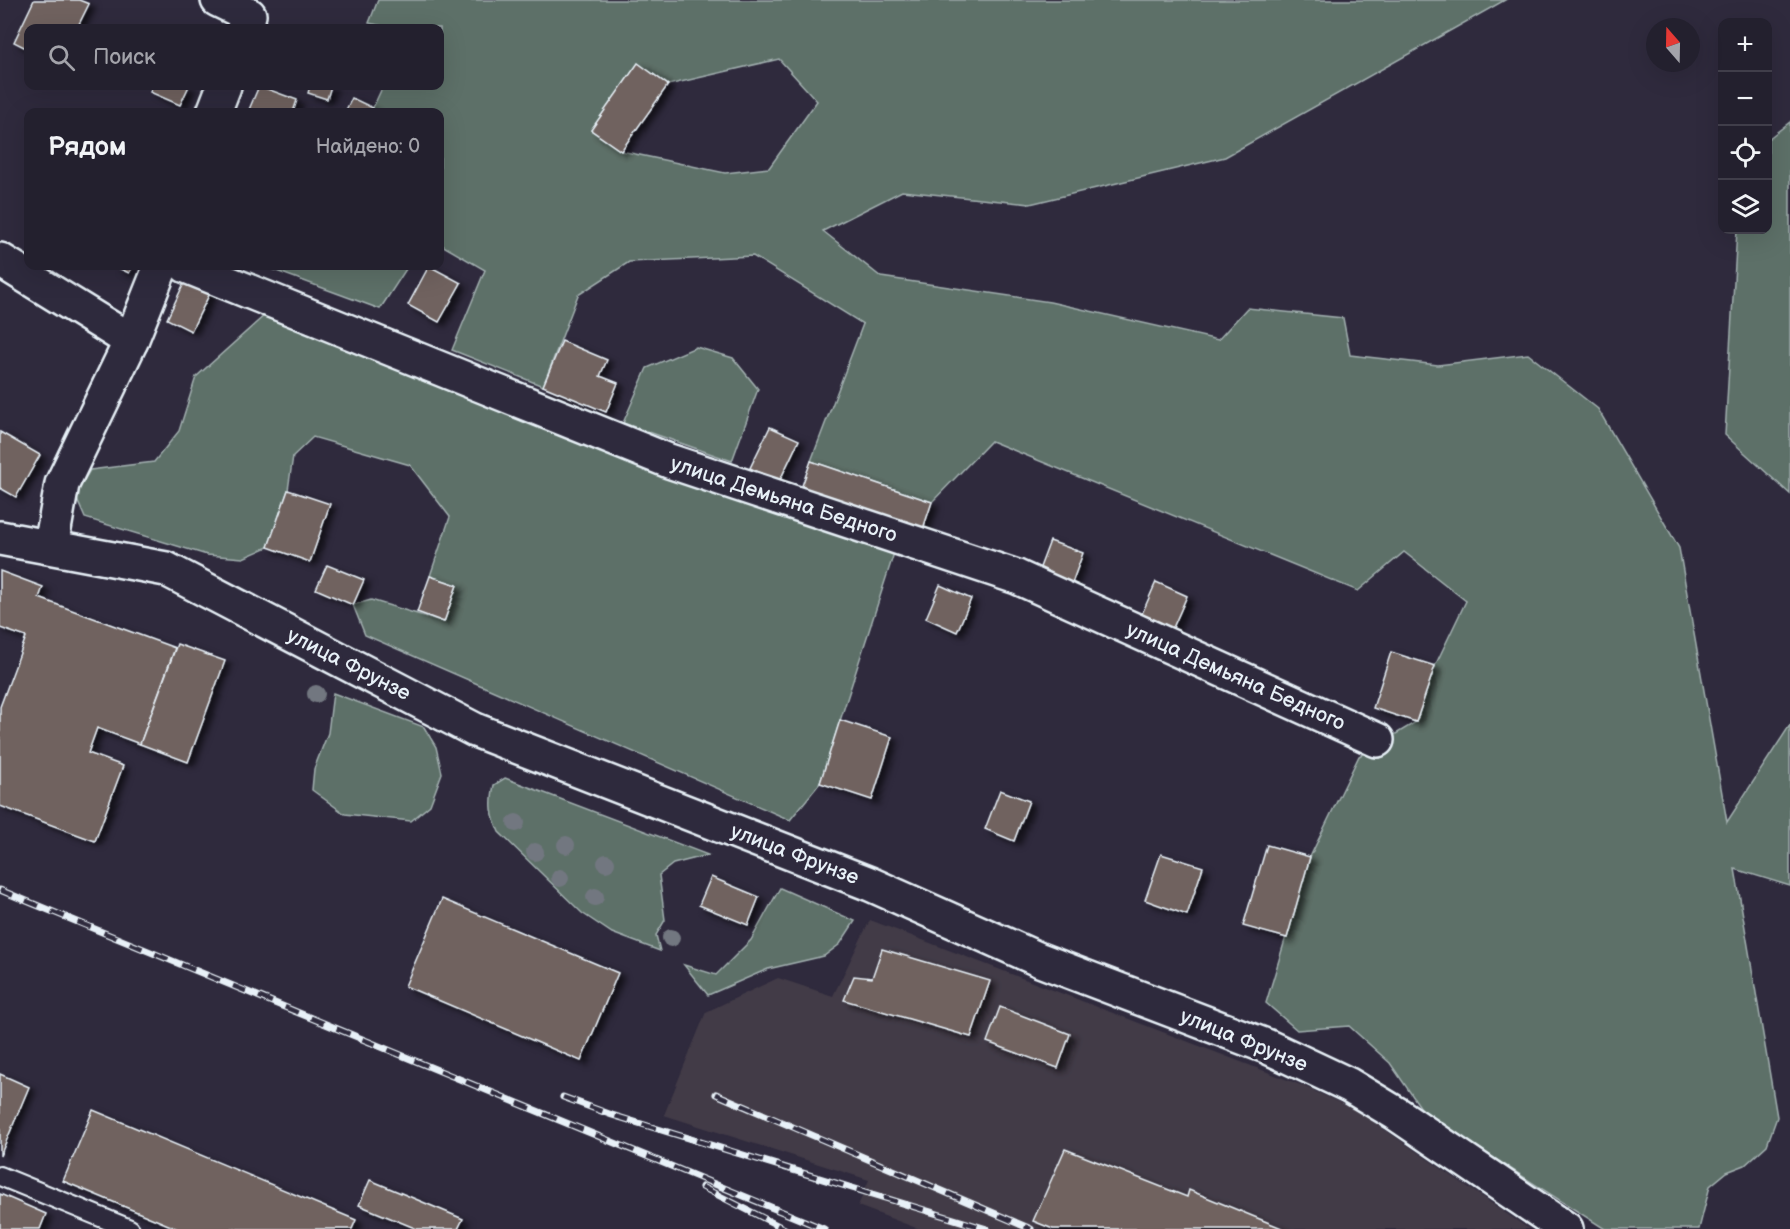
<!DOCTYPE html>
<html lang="ru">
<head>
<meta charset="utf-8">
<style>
  body { margin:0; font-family:"Balsamiq Sans",sans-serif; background:#2b2836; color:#f1f3f6 }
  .controls { position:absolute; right:18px; top:18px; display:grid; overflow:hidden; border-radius:12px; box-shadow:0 6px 24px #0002 }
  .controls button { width:54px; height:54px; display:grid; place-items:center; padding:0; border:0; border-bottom:2px solid #403e4a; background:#23202e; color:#f1f3f6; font:30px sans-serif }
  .compass { position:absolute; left:1646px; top:18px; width:54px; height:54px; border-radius:50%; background:#23202e; box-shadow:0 6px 24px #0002; rotate:340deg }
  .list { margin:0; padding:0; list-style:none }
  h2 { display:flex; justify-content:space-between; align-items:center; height:78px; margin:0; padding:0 24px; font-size:26px }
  h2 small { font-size:20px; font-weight:400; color:#a3a3aa }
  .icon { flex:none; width:33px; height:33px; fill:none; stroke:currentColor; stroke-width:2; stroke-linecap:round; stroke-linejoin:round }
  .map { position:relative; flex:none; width:1790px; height:1229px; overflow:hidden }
  .search { position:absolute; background:#23202e; box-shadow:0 6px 24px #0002; left:24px; top:24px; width:420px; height:66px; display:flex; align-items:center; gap:15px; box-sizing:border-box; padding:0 21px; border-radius:12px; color:#a3a3aa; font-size:22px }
  .panel { position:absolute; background:#23202e; box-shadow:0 6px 24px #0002; left:24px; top:108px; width:420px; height:162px; border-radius:12px }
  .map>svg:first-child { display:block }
  .built { fill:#423b47 }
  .green { fill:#5d6f67; stroke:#a2b0b0; stroke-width:1.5; fill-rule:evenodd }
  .building { fill:#70625e; stroke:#e8f1f8; stroke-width:1.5; filter:url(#shadow) }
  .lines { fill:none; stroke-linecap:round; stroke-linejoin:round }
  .lane-casing { stroke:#e8f1f8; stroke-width:22 }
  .street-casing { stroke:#e8f1f8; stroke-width:38 }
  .lane { stroke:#2f2a3d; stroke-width:18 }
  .street { stroke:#2f2a3d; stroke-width:33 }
  .rail-casing { stroke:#e8f1f8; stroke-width:7 }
  .rail { stroke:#2f2a3d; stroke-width:4.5; stroke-dasharray:14; stroke-linecap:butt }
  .tree { fill:#727780 }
  .labels { text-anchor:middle; stroke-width:6; stroke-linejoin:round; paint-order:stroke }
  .street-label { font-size:21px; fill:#e8f1f8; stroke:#2f2a3d }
</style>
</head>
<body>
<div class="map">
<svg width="1790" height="1229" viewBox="0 0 1790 1229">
  <defs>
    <filter id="shadow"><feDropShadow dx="6" dy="4" stdDeviation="3" flood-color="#0009"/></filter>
  </defs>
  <rect width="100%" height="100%" fill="#2f2a3d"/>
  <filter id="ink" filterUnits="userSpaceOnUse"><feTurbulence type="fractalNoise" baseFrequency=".0167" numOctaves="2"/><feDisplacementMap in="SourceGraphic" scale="12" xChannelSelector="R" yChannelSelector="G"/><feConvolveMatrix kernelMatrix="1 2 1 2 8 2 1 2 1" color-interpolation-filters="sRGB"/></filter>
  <g filter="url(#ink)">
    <polygon class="built" points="870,920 1301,1085 1356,1110 1529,1229 919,1229 858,1206 869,1180 664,1115 706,1012 778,978 833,996"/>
    <g class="green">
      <path d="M378,0H1505L1225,157L1030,204L902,191L823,231L881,277L1050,302L1218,340L1247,308L1343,318L1350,355L1438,365L1528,354L1598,409L1679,548L1727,822L1790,725V886L1735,869L1777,1117L1767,1145L1745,1165L1727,1172L1710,1186L1699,1229H1605L1425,1114L1390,1063L1349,1026L1297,1030L1266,1003L1310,857L1359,756L1416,722L1435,666L1466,601L1404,552L1358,591L991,441L932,502L811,461L863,324L753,256L629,262L578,295L543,386L452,350L485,270L440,244V112H371L383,86H440V28H392L369,23ZM779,59L817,101L769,168L725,173L621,151L591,130L638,63L668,85Z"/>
      <polygon points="1790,122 1790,494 1725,435 1737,230 1768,230 1768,139"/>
      <polygon points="263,266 408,266 380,309"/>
      <polygon points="266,314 894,553 820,783 790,820 365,635 353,605 371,600 444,622 457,585 430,576 450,517 410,465 313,437 293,456 288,490 268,547 243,558 207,555 85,518 75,495 90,470 154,462 179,431 196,377"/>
      <polygon points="696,347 733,358 758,389 732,461 623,423 647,368"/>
      <polygon points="333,693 424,727 436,747 442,773 430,805 411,821 345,814 312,790 314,769 328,733"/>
      <path d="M505,778L708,855L673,864L659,875L665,920L656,935L660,951L612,933L582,913L499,832C491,814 490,804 494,785Z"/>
      <polygon points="780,888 855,921 840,944 824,956 768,969 708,995 684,965 716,975 751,940"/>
    </g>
    <g class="building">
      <polygon points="34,0 79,0 89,4 77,28 28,28 28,49 14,42"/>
      <polygon points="638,63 668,85 621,151 591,130"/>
      <polygon points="152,86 189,86 180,105 150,92"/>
      <polygon points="259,86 297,100 293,112 248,112"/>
      <polygon points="310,86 331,86 327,99 308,93"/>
      <polygon points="352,98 373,108 371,112 345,112"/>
      <polygon points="114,266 133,266 129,273"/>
      <polygon points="429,266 461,283 439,322 408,305"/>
      <polygon points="187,277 212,289 191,331 167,319"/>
      <polygon points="562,341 607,360 600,376 618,383 606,412 543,386"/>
      <polygon points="770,427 799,440 779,482 750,468"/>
      <polygon points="0,432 40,455 16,497 0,488"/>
      <polygon points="811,461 932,502 921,535 799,494"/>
      <polygon points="288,490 330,504 310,562 268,547"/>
      <polygon points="1050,541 1083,553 1072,583 1039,570"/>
      <polygon points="327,565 364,580 353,605 316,589"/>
      <polygon points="0,571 43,587 39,598 175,648 140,744 97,728 88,753 123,766 95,841 0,806 0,707 26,637 0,628"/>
      <polygon points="430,576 457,585 444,622 417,612"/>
      <polygon points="1156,582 1187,596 1172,630 1141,616"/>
      <polygon points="940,585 971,599 957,632 926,618"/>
      <polygon points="177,644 225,661 188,762 140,744"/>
      <polygon points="1391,652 1435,666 1416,722 1373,708"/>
      <polygon points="840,720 892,737 872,800 820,783"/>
      <polygon points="1000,790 1029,801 1014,841 985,829"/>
      <polygon points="1267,845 1310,857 1287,938 1243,926"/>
      <polygon points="1161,854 1203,867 1187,915 1145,900"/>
      <polygon points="711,877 759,897 748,925 699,905"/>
      <polygon points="442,899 618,973 581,1061 405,986"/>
      <polygon points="882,949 990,981 971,1037 844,1000 854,976 872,978"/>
      <polygon points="1000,1007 1070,1034 1058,1068 987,1042"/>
      <polygon points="0,1074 29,1087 0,1156"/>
      <polygon points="93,1110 356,1220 352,1229 178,1229 63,1181"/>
      <polygon points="1065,1149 1187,1197 1189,1190 1284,1229 1053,1229 1033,1221"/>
      <polygon points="370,1180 463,1219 458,1229 417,1229 359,1205"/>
      <polygon points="0,1194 46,1214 40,1229 0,1229"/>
    </g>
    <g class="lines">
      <g class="lane-casing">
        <polyline id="lane" points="0,1176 130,1229"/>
      </g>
      <g class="street-casing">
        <g id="street">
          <polyline points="218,0 249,15 244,28"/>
          <polyline points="214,112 224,86"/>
          <polyline points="0,260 131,341"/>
          <polyline points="186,266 669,461 1017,577 1377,740"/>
          <polyline points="0,538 166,569 475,730 870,884 1040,960 1266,1046 1349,1085 1397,1114 1566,1229"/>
          <polyline points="51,546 62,484 131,341 161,266"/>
        </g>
      </g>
      <use href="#lane" class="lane"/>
      <use href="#street" class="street"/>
      <g class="rail-casing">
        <g id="rail">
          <polyline points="0,890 824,1229"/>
          <polyline points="716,1094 1031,1229"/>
          <polyline points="563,1097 612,1115 987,1229"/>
          <polyline points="702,1187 785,1229"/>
        </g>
      </g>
      <use href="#rail" class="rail"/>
    </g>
    <g class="tree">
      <circle cx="316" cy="694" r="9"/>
      <circle cx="516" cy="823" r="9"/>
      <circle cx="566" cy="845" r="9"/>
      <circle cx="535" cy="852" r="9"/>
      <circle cx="606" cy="863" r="9"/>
      <circle cx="560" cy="878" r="9"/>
      <circle cx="595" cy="897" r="9"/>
      <circle cx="671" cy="938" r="9"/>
    </g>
  </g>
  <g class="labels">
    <g class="street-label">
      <text transform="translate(784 499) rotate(18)" y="7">улица Демьяна Бедного</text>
      <text transform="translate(349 664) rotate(27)" y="7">улица Фрунзе</text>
      <text transform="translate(1236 676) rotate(24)" y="7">улица Демьяна Бедного</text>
      <text transform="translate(795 854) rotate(21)" y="7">улица Фрунзе</text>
      <text transform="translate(1244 1040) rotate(22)" y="7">улица Фрунзе</text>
    </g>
  </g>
</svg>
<div class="controls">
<button>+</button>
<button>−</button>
<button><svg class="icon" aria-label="locate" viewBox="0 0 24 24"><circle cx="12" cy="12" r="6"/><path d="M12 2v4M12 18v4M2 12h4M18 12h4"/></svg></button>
<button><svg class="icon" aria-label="layers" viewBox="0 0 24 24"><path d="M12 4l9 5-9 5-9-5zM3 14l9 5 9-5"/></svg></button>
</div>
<svg class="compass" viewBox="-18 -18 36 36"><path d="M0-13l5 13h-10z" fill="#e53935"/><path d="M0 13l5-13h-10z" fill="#a3a3aa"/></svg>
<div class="search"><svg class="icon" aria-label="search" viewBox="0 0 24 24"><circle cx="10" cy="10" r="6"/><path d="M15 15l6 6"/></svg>Поиск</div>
<section class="panel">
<h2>Рядом<small>Найдено: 0</small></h2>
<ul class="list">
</ul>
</section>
</div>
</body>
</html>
